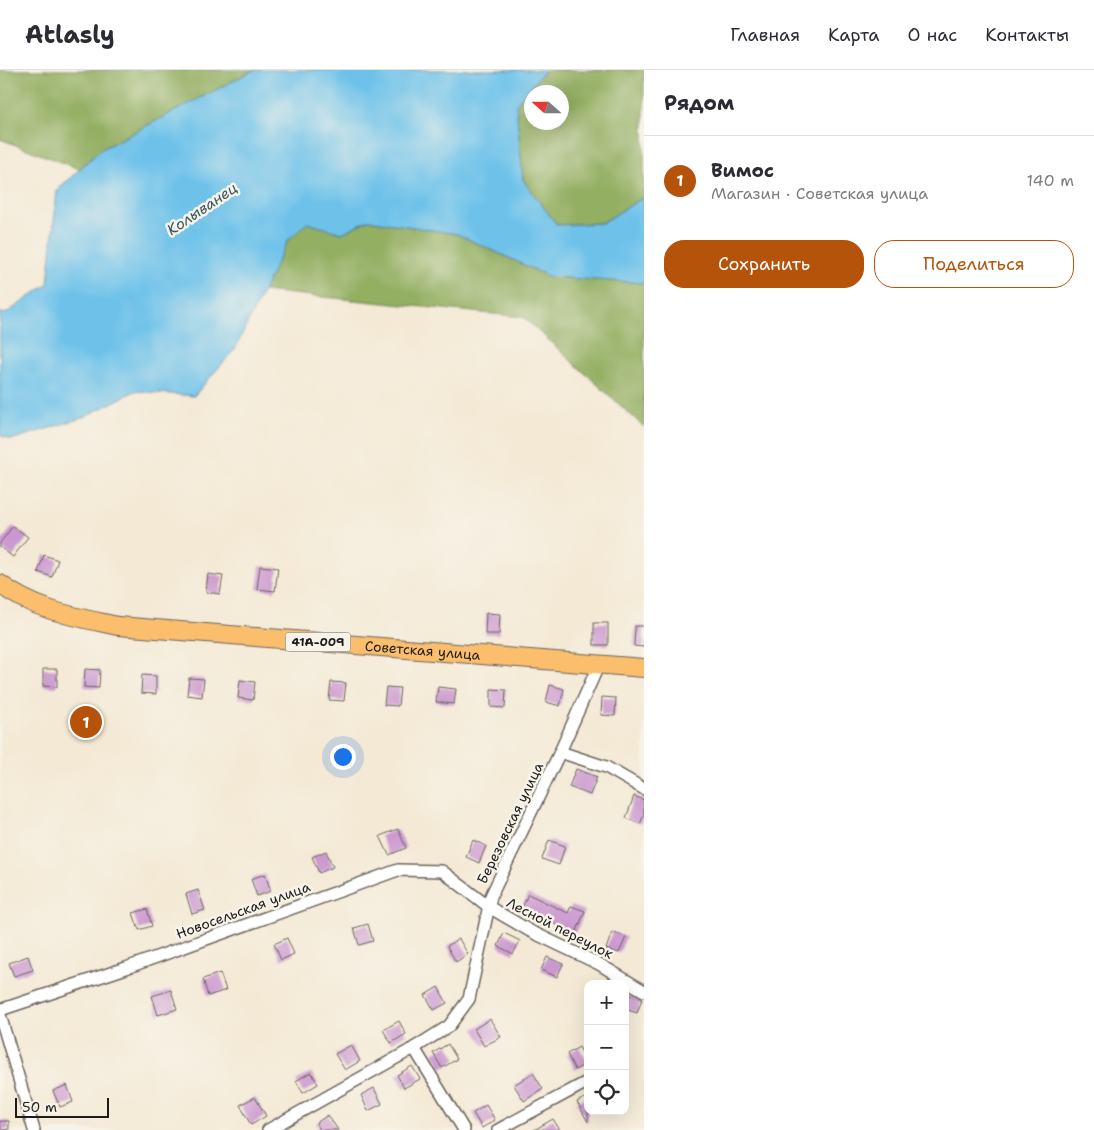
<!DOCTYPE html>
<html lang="ru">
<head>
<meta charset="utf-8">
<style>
  body { margin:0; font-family:"Shantell Sans",sans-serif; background:#f7f7f7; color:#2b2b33 }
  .controls { position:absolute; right:15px; bottom:15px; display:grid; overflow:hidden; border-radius:10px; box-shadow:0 5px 20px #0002 }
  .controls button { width:45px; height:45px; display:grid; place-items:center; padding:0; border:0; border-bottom:1px solid #e1e1e2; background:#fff; color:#2b2b33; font:25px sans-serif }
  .compass { position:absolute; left:524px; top:15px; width:45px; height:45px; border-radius:50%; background:#fff; box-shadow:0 5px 20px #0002; rotate:291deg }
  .scale { position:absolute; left:15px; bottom:12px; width:94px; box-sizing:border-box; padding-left:5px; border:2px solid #1c1c1c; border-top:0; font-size:14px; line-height:18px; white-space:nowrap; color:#1c1c1c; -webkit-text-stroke:4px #f7f3e8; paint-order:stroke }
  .you { position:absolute; left:342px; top:686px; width:18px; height:18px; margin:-12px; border:4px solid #fff; border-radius:50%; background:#1a73e8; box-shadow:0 0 0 8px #1a73e833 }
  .badge { display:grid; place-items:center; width:32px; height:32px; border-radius:50%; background:#b45309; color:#fff; font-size:16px; font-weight:700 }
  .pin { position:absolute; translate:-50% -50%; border:2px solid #fff; box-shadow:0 1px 5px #0006 }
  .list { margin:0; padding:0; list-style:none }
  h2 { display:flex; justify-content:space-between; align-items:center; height:65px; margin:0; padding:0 20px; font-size:21px }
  h2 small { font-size:16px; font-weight:400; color:#7c7c81 }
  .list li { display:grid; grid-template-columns:32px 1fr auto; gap:15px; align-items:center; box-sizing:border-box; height:90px; padding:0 20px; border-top:1px solid #e1e1e2 }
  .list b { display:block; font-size:19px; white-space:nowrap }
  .list p { margin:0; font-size:16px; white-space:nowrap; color:#7c7c81 }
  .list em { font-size:16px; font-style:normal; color:#7c7c81 }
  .actions { display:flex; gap:10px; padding:15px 20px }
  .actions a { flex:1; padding:11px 0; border:1px solid #b45309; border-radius:20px; text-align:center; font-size:18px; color:#b45309 }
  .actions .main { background:#b45309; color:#fff }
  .icon { flex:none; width:28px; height:28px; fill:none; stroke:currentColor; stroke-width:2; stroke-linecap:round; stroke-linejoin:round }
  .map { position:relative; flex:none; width:644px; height:1060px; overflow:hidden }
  header { display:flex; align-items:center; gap:30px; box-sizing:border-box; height:70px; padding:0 25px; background:#fff; border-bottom:1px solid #e1e1e2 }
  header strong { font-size:24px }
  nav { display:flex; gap:28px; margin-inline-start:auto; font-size:18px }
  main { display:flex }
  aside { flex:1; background:#fff }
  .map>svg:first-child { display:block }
  .forest { fill:#93af62; stroke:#58663f; fill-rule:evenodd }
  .water { fill:#6ec2ea; stroke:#456f83 }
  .building { fill:#cb97d0 }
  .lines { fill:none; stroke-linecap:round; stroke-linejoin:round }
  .street-casing { stroke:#68645d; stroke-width:14 }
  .primary-casing { stroke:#68645d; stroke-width:20 }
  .street { stroke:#fff; stroke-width:11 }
  .primary { stroke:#fabe6d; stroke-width:18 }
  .labels { text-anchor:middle; stroke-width:5; stroke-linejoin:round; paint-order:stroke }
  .shield { fill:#f7f3e8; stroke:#5e5c59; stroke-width:1 }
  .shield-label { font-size:12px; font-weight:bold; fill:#1c1c1c }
  .street-label { font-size:14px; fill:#1c1c1c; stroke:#f7f3e8 }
  .water-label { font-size:15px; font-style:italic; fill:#395664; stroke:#f7f3e8 }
</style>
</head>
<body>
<header>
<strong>Atlasly</strong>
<nav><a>Главная</a><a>Карта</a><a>О нас</a><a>Контакты</a></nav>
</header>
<main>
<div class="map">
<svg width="644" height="1060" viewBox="0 0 644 1060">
  <rect width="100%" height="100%" fill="#f7f3e8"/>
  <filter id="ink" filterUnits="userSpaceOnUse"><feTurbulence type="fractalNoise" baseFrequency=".02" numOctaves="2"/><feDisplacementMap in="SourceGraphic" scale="10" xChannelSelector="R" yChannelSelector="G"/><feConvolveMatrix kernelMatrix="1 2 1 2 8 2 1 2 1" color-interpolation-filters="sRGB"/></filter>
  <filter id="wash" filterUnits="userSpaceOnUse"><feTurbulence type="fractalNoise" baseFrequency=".0096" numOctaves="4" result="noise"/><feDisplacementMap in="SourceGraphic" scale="20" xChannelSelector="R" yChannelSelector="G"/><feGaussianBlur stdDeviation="1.12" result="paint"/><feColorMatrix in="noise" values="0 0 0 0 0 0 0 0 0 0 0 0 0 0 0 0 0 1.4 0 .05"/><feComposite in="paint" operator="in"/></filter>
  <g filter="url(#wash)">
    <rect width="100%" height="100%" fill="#f4e9d5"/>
    <g class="forest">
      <polygon points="0,0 254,0 100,80 79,99 0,69"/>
      <path d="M545,0H644V127L602,153L557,155L523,110L516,34ZM532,22H562V52H532Z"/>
      <polygon points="368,150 457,164 550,207 644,213 644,357 523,247 263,221 288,170 307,152 342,163"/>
    </g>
    <polygon class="water" points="254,0 545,0 516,34 523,110 557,155 602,153 644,127 644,213 550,207 457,164 368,150 342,163 307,153 288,170 235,279 194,326 135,321 82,348 11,370 0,365 0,242 5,244 48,214 57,120 100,80"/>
    <g id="blocks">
      <g class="building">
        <polygon points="13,456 28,467 13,487 0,477 0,473"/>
        <polygon points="44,485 58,490 52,507 38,502"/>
        <polygon points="260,496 278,498 275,521 257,519"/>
        <polygon points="208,504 223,506 220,524 206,522"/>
        <polygon points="486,543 500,544 499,564 485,564"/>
        <rect x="594" y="553" width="14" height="22"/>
        <polygon points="635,556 644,556 644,577 634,576"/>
        <polygon points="43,599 57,599 57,617 43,616"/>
        <polygon points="85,599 100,600 99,618 84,617"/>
        <polygon points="142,605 156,606 156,624 141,623"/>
        <polygon points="189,608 204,609 202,627 187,625"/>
        <polygon points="240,610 255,612 253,630 238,628"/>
        <polygon points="331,612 346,613 344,631 329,630"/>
        <polygon points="550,615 564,619 560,636 546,632"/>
        <polygon points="386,617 400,618 398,636 384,635"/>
        <polygon points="438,617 456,619 454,634 436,632"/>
        <polygon points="491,619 506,620 505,638 491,637"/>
        <polygon points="602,627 616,628 615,646 601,645"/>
        <polygon points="576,699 597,707 590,725 569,717"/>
        <polygon points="634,726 644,730 644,745 640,754 626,748"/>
        <polygon points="398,759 406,778 389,785 380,766"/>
        <polygon points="473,770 486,776 479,793 466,787"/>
        <polygon points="549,770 565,776 559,795 542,789"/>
        <polygon points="326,781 333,797 319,803 312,787"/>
        <polygon points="265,804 271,821 257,826 251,809"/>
        <polygon points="198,820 205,840 192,844 186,824"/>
        <polygon points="528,824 568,843 571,836 585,841 576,863 521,840"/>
        <polygon points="147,839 152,856 139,860 133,843"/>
        <polygon points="368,854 373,871 359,875 354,858"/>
        <polygon points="612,862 626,867 619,883 606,879"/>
        <polygon points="504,863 520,871 513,884 498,876"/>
        <polygon points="287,868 294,884 281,890 274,874"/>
        <polygon points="459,869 468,884 456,892 447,876"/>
        <polygon points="28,886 33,900 14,906 9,893"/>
        <polygon points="547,887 563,894 557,907 541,900"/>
        <polygon points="220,903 226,920 208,926 203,909"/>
        <polygon points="438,917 447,933 434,940 425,925"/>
        <polygon points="171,920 177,939 158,945 152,926"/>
        <polygon points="625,923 642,929 637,943 625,939"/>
        <polygon points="490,949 501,967 484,976 474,959"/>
        <polygon points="399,951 406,964 391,973 383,960"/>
        <polygon points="448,974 457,989 442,998 433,983"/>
        <polygon points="351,975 360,991 345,1000 335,984"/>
        <polygon points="579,977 588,993 575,1000 567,984"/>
        <polygon points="412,996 420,1009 404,1018 397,1005"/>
        <polygon points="311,1002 318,1014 303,1023 296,1011"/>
        <polygon points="533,1003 543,1019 524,1031 514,1015"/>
        <polygon points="67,1015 73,1032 60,1037 53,1021"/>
        <polygon points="374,1018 382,1034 368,1041 361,1025"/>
        <polygon points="588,1026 588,1052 577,1032"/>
        <polygon points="255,1027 266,1046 251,1055 240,1035"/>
        <polygon points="486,1035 495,1050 482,1058 473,1043"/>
        <polygon points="328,1045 338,1060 320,1060 316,1053"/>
        <polygon points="553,1049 560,1060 534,1060"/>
        <polygon points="0,1051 9,1051 9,1059 1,1060"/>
      </g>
    </g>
  </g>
  <g filter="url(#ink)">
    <use href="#blocks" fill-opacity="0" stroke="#68645d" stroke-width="1"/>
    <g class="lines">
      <g class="street-casing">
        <g id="street">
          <polyline points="560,682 606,697 644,719"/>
          <polyline points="0,940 126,898 398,800 442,801 489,837 530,861 599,894 644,921"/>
          <polyline points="0,945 34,1060"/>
          <polyline points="414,978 464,1060"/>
          <polyline points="268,1060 414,978 449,956 469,929 491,826 560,682 599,594"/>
          <polyline points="498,1060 585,1013"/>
        </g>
      </g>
      <g class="primary-casing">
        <g id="primary">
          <path id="s1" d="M0,514C35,541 77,547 118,556L644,598"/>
        </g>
      </g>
      <use href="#street" class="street"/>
      <use href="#primary" class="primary"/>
    </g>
  </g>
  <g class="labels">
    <rect class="shield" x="285.5" y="562.5" width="65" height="19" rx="4"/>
    <g class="shield-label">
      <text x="318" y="576">41А-009</text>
    </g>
    <g class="street-label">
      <text dy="5" stroke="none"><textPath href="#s1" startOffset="432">Советская улица</textPath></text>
      <text transform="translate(510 753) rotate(-64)" y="5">Березовская улица</text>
      <text transform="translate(243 840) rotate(-20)" y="5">Новосельская улица</text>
      <text transform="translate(560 858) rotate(27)" y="5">Лесной переулок</text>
    </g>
    <g class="water-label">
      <text transform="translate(202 139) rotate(-34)" y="5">Колыванец</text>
    </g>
  </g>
</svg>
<div class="controls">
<button>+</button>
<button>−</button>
<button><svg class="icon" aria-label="locate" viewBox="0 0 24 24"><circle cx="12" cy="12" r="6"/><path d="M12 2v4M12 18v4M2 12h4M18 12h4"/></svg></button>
</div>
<svg class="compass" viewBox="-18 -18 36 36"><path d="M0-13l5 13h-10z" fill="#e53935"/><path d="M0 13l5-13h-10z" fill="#7c7c81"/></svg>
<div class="scale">50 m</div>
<div class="you"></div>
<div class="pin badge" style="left:86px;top:652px">1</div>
</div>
<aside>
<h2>Рядом<small></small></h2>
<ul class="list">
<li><span class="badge">1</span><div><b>Вимос</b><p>Магазин · Советская улица</p></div><em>140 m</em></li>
</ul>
<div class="actions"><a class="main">Сохранить</a><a>Поделиться</a></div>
</aside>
</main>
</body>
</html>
